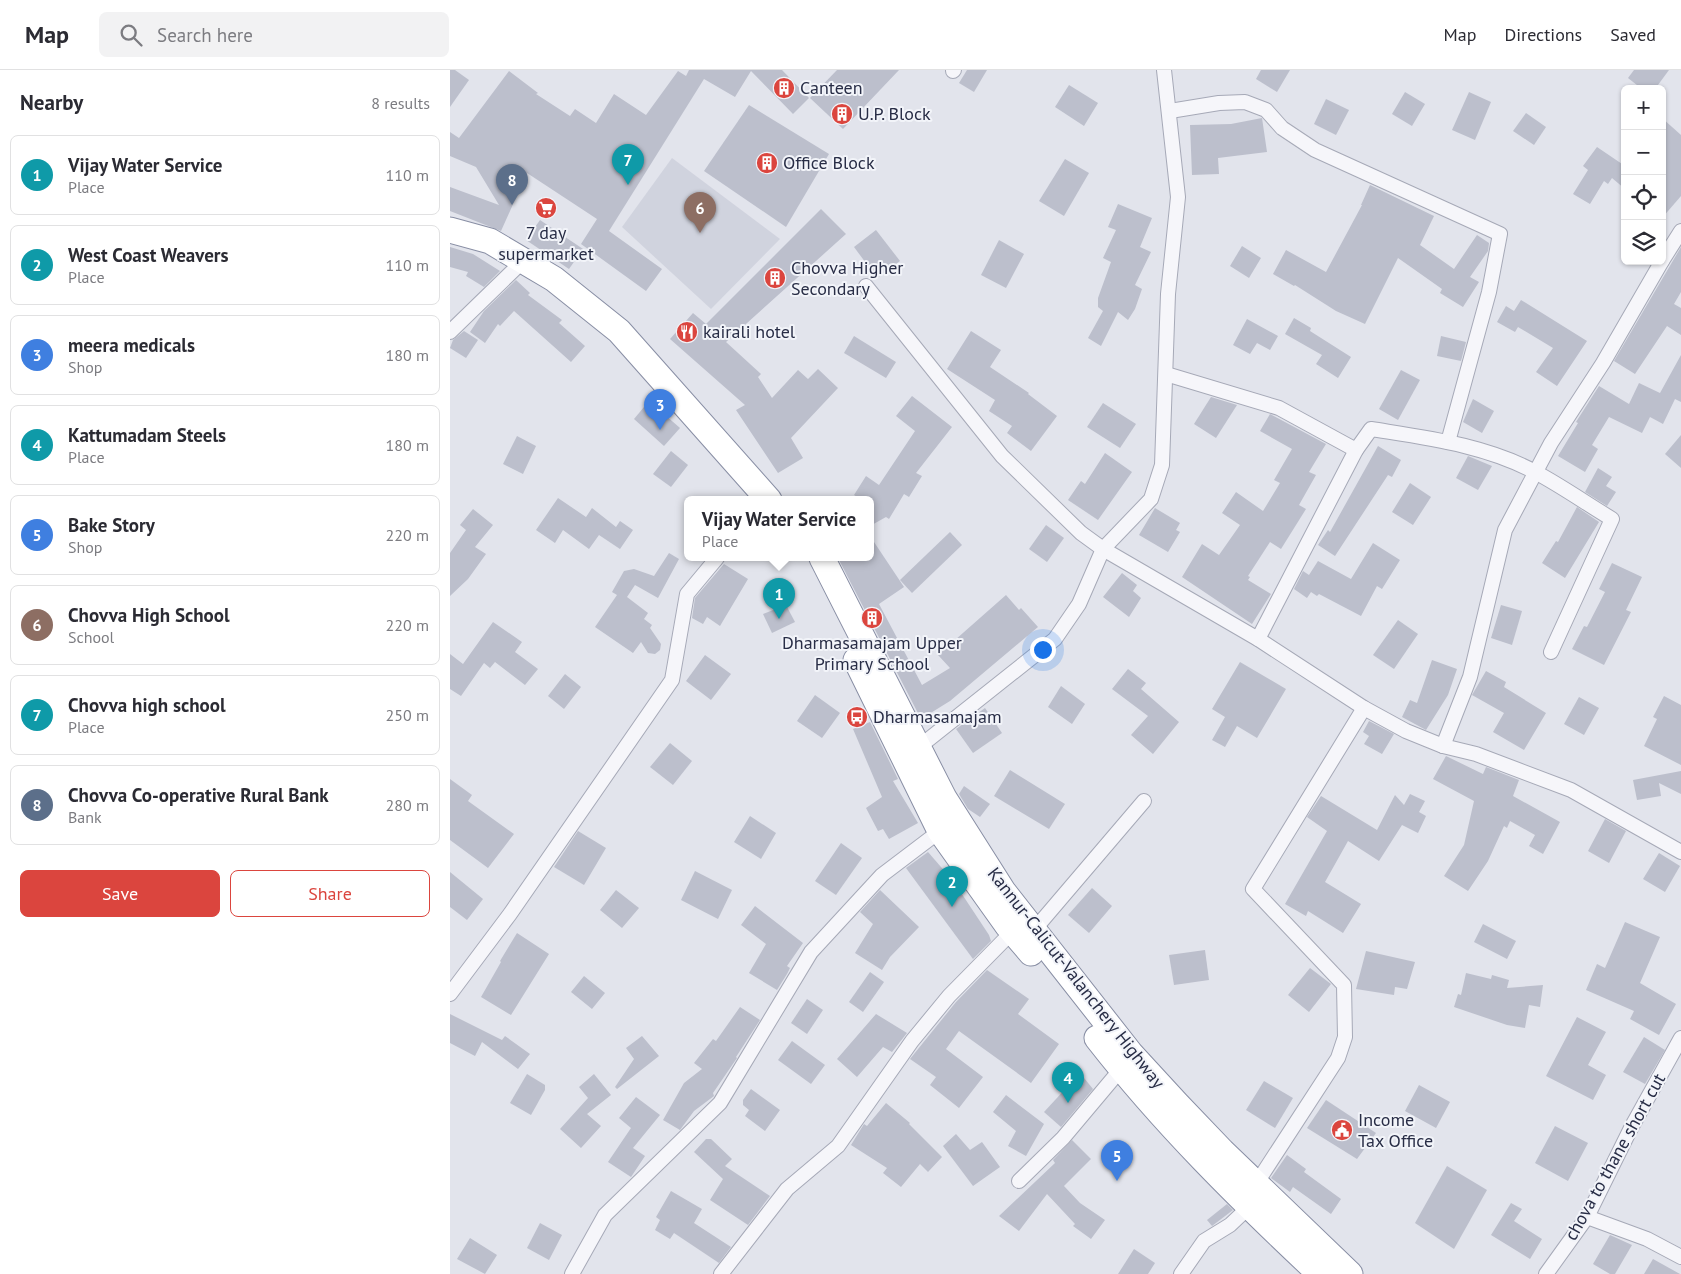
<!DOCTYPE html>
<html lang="en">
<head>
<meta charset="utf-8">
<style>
  body { margin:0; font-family:"PT Sans",sans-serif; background:#f2f2f3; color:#2b2b33 }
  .controls { position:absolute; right:15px; top:15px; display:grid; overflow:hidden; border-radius:8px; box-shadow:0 1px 4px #0004 }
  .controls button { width:45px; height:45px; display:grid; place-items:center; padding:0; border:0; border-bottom:1px solid #e1e1e2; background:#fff; color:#2b2b33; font:25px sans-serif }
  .you { position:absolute; left:592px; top:579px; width:18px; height:18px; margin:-12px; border:4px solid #fff; border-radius:50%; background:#1a73e8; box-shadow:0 0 0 8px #1a73e833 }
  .badge { display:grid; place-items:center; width:32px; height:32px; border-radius:50%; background:#db453e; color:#fff; font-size:16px; font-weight:700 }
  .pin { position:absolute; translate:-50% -41px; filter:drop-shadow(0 1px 2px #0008) }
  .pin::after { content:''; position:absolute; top:26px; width:18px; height:15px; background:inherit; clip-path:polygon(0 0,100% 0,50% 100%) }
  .popup { position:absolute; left:234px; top:426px; width:190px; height:65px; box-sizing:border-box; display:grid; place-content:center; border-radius:8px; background:#fff; filter:drop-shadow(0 1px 4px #0005); font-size:16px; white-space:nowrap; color:#7c7c81 }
  .popup b { font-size:19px; color:#2b2b33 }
  .popup::after { content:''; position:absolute; left:50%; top:100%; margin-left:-10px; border:10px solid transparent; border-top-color:#fff }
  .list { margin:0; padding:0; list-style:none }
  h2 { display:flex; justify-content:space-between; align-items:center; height:65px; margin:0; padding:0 20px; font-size:21px }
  h2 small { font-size:16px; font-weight:400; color:#7c7c81 }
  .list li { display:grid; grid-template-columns:32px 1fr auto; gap:15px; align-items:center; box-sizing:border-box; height:80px; margin:0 10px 10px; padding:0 10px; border:1px solid #e1e1e2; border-radius:8px }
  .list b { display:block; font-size:19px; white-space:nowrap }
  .list p { margin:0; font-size:16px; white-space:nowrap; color:#7c7c81 }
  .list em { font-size:16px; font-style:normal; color:#7c7c81 }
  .actions { display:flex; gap:10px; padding:15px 20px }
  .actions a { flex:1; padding:11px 0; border:1px solid #db453e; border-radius:8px; text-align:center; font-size:18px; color:#db453e }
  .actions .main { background:#db453e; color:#fff }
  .icon { flex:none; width:28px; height:28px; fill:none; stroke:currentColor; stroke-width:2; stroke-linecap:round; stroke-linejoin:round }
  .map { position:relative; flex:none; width:1231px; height:1204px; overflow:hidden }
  header { display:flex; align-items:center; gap:30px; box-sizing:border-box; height:70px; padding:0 25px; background:#fff; border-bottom:1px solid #e1e1e2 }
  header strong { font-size:24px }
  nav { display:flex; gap:28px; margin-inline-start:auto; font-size:18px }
  .search { width:350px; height:45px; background:#f2f2f3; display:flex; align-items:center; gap:12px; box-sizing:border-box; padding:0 18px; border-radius:8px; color:#7c7c81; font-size:19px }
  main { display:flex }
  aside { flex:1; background:#fff }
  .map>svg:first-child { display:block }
  .built { fill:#d0d3de }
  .building { fill:#bcbfcc }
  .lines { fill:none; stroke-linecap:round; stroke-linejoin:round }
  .street-casing { stroke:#a6a9b7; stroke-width:16 }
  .highway-casing { stroke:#888ea4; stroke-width:27 }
  .street { stroke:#f6f6fa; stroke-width:14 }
  .highway { stroke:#fff; stroke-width:25 }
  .labels { text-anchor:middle; stroke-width:4; stroke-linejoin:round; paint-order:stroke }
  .poi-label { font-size:18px; fill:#282d46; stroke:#f2f4f9; text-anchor:start }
  .street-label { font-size:18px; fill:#282d46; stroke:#f2f4f9 }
</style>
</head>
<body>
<header>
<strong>Map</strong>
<div class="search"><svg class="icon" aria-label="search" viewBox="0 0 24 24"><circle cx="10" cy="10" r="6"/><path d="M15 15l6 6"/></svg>Search here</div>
<nav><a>Map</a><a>Directions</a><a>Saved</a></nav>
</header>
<main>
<aside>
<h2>Nearby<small>8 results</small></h2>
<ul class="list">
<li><span class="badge" style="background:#0f9aa8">1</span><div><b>Vijay Water Service</b><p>Place</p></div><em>110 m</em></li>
<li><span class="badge" style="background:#0f9aa8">2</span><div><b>West Coast Weavers</b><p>Place</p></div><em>110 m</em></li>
<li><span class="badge" style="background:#3f7fe0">3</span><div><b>meera medicals</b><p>Shop</p></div><em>180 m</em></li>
<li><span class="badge" style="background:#0f9aa8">4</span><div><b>Kattumadam Steels</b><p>Place</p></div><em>180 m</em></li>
<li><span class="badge" style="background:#3f7fe0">5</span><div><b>Bake Story</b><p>Shop</p></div><em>220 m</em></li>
<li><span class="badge" style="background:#8d6e63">6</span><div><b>Chovva High School</b><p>School</p></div><em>220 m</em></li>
<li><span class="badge" style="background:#0f9aa8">7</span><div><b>Chovva high school</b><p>Place</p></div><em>250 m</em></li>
<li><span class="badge" style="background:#5c6f8a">8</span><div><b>Chovva Co-operative Rural Bank</b><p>Bank</p></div><em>280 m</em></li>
</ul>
<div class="actions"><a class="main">Save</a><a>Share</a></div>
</aside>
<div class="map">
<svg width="1231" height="1204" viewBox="0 0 1231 1204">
  <rect width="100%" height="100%" fill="#e2e4ec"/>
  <polygon class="built" points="222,88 330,169 261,239 172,157"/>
  <g class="building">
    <polygon points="0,0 5,0 19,10 0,37"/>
    <polygon points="239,0 332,0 359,28 343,44 301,1 285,27 254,9 159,161 212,199 196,221 131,174 147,149 77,103 51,161 0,141 0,117 49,135 26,97 0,86 0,62 9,68 59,1 88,23 86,24 120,46 125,39 146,53 164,24 196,45 228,1 236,6"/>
    <polygon points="387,0 449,0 393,59 360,28"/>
    <polygon points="517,0 537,0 524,22 509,13"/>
    <polygon points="811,0 840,0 827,22 806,9"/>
    <polygon points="1184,0 1219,0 1205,19 1192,19 1178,8"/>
    <polygon points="619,15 648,33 634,56 605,37"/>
    <polygon points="955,22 975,34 962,56 942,44"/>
    <polygon points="1019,22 1041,32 1025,70 1002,60"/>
    <polygon points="876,29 899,40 886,65 864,54"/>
    <polygon points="299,35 379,84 336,157 254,101"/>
    <polygon points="1076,43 1096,57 1084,75 1063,61"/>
    <polygon points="812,48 817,82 768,88 769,104 742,105 740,55 781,54"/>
    <polygon points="1212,48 1231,65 1231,126 1212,148"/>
    <polygon points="1147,77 1175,96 1175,119 1162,108 1158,114 1154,111 1140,134 1123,124 1138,100 1133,96"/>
    <polygon points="615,89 639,103 614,146 589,131"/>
    <polygon points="920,115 984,146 970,175 1004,199 1027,165 1039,173 1038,181 1020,207 1029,212 1013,237 990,223 992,219 948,188 915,254 886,241 845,215 844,216 823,204 836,180 876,202 912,135 911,135"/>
    <polygon points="668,134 702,148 690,177 701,182 685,215 692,219 685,239 678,250 668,242 651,276 638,268 653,241 648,237 648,228 661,192 653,188 666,160 658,157"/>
    <polygon points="371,139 396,164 276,272 311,304 308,307 322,328 348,300 358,309 368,299 388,318 341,368 353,388 328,403 286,340 295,335 220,269 243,243 256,254"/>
    <polygon points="90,150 133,179 119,199 76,170"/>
    <polygon points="426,160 450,191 427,208 404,177"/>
    <polygon points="549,170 574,184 556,218 531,205"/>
    <polygon points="792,176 811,188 799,208 780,196"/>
    <polygon points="0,177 23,184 50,201 34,217 16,206 18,202 0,197"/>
    <polygon points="1231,177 1231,222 1224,234 1231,238 1231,265 1217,256 1185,304 1164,291"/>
    <polygon points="66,210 80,223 78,225 112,250 109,253 135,276 121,292 64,241 50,256 48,254 35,273 20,262 34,241"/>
    <polygon points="1071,230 1137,271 1107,316 1086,302 1103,278 1068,257 1065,262 1047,252 1056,236 1064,241"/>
    <polygon points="844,248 861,258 860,261 901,287 888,308 866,294 872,285 835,264"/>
    <polygon points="797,249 828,266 820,280 807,273 800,284 783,275"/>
    <polygon points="14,261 28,270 16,288 0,278 3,270"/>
    <polygon points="521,261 551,280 540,297 579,323 578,324 607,346 581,381 557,363 562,356 539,341 545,330 497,299"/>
    <polygon points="404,266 446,292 436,308 394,283"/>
    <polygon points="991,266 1016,272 1011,291 987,286"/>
    <polygon points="1231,285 1231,332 1225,329 1213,354 1200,347 1192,363 1159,347 1142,375 1148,379 1135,402 1108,386 1128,353 1126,352 1149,316 1179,334 1189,313 1210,323"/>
    <polygon points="951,300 970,310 948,350 929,339"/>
    <polygon points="462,326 502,357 466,403 472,406 459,427 454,424 439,449 436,447 420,456 420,442 423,437 420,435 420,430 412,430 404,425 416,406 429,415 465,361 446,346"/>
    <polygon points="761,327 787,335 766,368 744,354"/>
    <polygon points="1023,329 1044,341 1032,363 1013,352"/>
    <polygon points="199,331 230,358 214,376 184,349"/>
    <polygon points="653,333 686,354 670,378 637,357"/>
    <polygon points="820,344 876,374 859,402 866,405 849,435 856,439 831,479 820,472 798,506 800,507 798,510 821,524 802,554 732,507 752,474 769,485 790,455 772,443 786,422 813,441 830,413 824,410 842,379 810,361"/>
    <polygon points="1231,365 1231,398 1215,384"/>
    <polygon points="67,366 86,376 73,404 53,394"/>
    <polygon points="928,376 951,390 942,407 938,405 885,486 868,475 878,460 880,462"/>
    <polygon points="221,381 238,395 221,417 203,404"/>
    <polygon points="655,383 682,402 648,450 618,430 631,411 635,414"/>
    <polygon points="1018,386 1042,396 1028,420 1006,408"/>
    <polygon points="1148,398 1162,407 1156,416 1166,422 1157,436 1135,422"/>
    <polygon points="960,413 981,427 963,455 942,442"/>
    <polygon points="108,428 136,447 142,438 166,457 170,451 183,460 170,479 149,465 139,479 113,460 105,473 86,460"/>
    <polygon points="1127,437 1149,452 1115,508 1092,493 1106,471 1108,472"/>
    <polygon points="705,438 730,453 726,460 730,462 718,482 689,465"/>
    <polygon points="23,439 43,455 25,477 36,484 18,509 0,526 0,483 16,460 10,455"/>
    <polygon points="596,455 614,468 597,492 579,479"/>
    <polygon points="500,462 512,475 462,523 450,510"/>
    <polygon points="420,466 454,517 429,534 472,615 500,598 488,585 556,525 569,540 571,538 588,557 500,631 471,649 388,488 420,488"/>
    <polygon points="923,473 950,490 932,519 927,516 911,546 869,524 867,526 861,522 857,528 844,519 853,501 859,505 868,491 901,509"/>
    <polygon points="219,483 229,489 208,528 185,515 177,527 198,543 194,549 202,555 200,558 211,574 210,580 205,584 198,583 191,572 183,583 145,557 167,525 162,522 174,501 184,499 204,506"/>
    <polygon points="1162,493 1192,507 1176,540 1181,542 1154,595 1122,579 1134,556 1137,557 1155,522 1149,519"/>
    <polygon points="274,494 298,509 270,556 257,547 253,554 242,548 245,528"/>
    <polygon points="672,503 687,515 683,521 691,528 679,547 653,527"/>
    <polygon points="336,535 345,552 322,563 313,544"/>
    <polygon points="1051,535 1072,541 1062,575 1041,568"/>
    <polygon points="948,550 968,564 944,599 923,585"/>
    <polygon points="43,552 72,572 65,582 88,599 75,615 45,592 40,598 34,593 11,626 0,619 0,584 13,594"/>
    <polygon points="255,585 281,604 261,630 236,611"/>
    <polygon points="982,590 1007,599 998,625 976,660 952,647 960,630 967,633"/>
    <polygon points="790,592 836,619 807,668 787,656 775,677 762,670 775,647 762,639"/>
    <polygon points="678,599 696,613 691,619 729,652 703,684 681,665 698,646 662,619"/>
    <polygon points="1036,601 1056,612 1054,617 1096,643 1074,680 1043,662 1054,643 1022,625"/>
    <polygon points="115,604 131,617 114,639 98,626"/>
    <polygon points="611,616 635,634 622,654 598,637"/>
    <polygon points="365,625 390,643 372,668 347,651"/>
    <polygon points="1214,626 1231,635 1231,695 1194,676 1207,649 1203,647"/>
    <polygon points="1129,627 1149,638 1134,665 1114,654"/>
    <polygon points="535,638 552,663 523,683 506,659"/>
    <polygon points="919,651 944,664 932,684 914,674 919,666 913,662"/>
    <polygon points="420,652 448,709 443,711 468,753 439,769 433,759 428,761 416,738 432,727 403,659"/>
    <polygon points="220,673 242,691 223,715 200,697"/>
    <polygon points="996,686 1033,704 1036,697 1069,710 1063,726 1110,752 1093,784 1079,776 1085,765 1060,751 1057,758 1054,756 1038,791 1018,821 994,806 1014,775 1024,731 983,709"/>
    <polygon points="560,700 615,734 599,759 544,726"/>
    <polygon points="1231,701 1231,724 1209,713 1211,726 1187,730 1183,710"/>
    <polygon points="0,709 22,725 18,731 64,764 38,798 0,770"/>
    <polygon points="514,716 540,734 530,747 518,739 509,724"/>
    <polygon points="960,724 975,731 969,742 976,746 968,763 952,755 929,791 898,771 875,812 911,834 893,863 858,841 856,846 835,834 877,761 857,747 871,726 927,760 945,725 954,735"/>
    <polygon points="300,746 326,763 311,789 284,772"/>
    <polygon points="1155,749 1176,761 1159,793 1138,781"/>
    <polygon points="128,761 156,778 134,815 104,797"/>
    <polygon points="391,773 412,788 386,825 365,811"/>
    <polygon points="478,782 504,812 539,865 541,871 523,889 456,798"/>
    <polygon points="1209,783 1230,796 1215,822 1193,809"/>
    <polygon points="245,801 282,820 268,849 231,830"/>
    <polygon points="0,802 33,829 17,850 0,837"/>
    <polygon points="642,818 662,836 639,863 618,845"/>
    <polygon points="166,820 189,838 172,858 150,840"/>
    <polygon points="430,820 469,857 440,887 432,900 405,883 423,854 410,842"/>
    <polygon points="305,836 353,873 337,896 340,898 337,904 327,920 299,903 316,874 291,855"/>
    <polygon points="1175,852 1210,867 1190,913 1226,934 1209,965 1180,949 1184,941 1136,920 1147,894 1155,898"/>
    <polygon points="1033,854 1066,871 1057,889 1024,872"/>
    <polygon points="67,863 99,884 61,945 31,927 51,892 50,891"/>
    <polygon points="755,880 759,910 724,915 719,885"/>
    <polygon points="916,881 965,892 957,919 945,917 944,925 906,919"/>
    <polygon points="860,898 881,914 859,942 838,925"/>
    <polygon points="537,900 579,929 568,944 609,974 581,1013 509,961 496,979 533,1007 509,1038 480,1015 486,1007 460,989 506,932"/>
    <polygon points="420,902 434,912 413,942 399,932"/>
    <polygon points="1016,903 1041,909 1042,905 1059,910 1057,918 1093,915 1090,937 1079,935 1075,958 1057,955 1004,937 1008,924 1011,925"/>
    <polygon points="134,906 155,923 142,939 121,922"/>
    <polygon points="357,929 373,940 357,964 341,953"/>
    <polygon points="290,937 310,950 286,987 287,988 263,1023 264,1026 244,1041 230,1060 213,1050 234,1013 252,999 244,993 263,969 266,971"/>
    <polygon points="0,944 52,970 55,966 80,984 68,999 32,972 25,986 0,973"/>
    <polygon points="426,944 457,963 442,982 433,977 407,1007 387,989"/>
    <polygon points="1127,947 1156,962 1138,995 1156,1005 1143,1030 1096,1006"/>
    <polygon points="192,966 209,986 167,1019 165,1017 184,989 176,978"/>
    <polygon points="1194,967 1215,980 1195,1014 1173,1002"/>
    <polygon points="342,971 375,995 361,1014 328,990"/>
    <polygon points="630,1003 643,1019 611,1057 594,1042"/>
    <polygon points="77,1004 95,1015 95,1020 81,1045 60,1033"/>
    <polygon points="144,1004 161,1025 137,1044 151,1056 131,1078 110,1059 138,1028 129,1017"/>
    <polygon points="814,1011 843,1028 825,1058 796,1040"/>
    <polygon points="969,1015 1000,1032 986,1058 955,1041"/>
    <polygon points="301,1019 330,1040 315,1061 295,1046 299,1040 293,1035 293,1030"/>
    <polygon points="556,1025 594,1054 576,1086 558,1076 566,1061 543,1042"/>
    <polygon points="186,1027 210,1045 183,1078 195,1086 181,1107 158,1092 181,1058 169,1048"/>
    <polygon points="876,1030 926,1063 907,1089 857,1058"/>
    <polygon points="436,1033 460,1053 459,1054 492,1087 478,1102 470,1094 451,1117 433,1103 437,1098 401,1075 414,1054 417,1056"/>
    <polygon points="1105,1056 1138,1073 1118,1111 1085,1093"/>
    <polygon points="506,1064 520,1080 532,1072 550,1097 523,1116 493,1076"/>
    <polygon points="256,1069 261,1069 282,1089 275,1096 320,1126 298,1155 260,1130 273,1109 244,1082"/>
    <polygon points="622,1070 641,1089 614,1116 630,1133 655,1150 641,1169 623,1156 625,1154 597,1124 569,1161 549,1146 605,1093 603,1090"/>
    <polygon points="837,1085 856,1099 854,1102 891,1129 881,1144 843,1117 840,1122 821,1108"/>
    <polygon points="997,1096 1037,1120 1004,1179 965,1153"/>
    <polygon points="221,1121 252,1139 244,1153 281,1177 269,1193 224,1163 220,1169 205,1160 210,1150 206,1147"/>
    <polygon points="1061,1133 1072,1139 1064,1151 1092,1169 1080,1189 1041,1165"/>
    <polygon points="777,1134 783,1140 762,1156 757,1150"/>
    <polygon points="90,1153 112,1165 99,1190 77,1178"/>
    <polygon points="1160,1165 1182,1175 1165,1204 1160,1204 1143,1194"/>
    <polygon points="20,1168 47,1185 35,1204 7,1189"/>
    <polygon points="684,1179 705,1193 698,1204 668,1204"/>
    <polygon points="1203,1189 1230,1204 1194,1204"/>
  </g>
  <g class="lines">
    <g class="street-casing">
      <g id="street">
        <polyline points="503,1 504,0"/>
        <polyline points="720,41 769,33 795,32 816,40 832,58 865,80 1050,164 1039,222 998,372"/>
        <polyline points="1212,191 1231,161"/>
        <polyline points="416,216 552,386 631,463 653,479 808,569 914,638 956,661 993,676 1026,684 1121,720 1231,782"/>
        <polyline points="0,262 73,191"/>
        <path d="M716,304L829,338L906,380L921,359C977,368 1036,375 1087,403C1113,417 1137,434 1162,449L1101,582"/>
        <polyline points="808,569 906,380"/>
        <polyline points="993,676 1020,607 1055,460 1101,373 1153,293 1212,191"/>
        <polyline points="469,677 605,569 629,534 653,479 701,429 712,395 718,224 728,127 714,0"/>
        <polyline points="584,860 694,731"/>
        <polyline points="0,924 60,844 222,610 237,524 267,488"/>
        <polyline points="569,1111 613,1068 671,999"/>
        <polyline points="806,1114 888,988 895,967 894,915 803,819 914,638"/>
        <polyline points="1137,1147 1197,1169 1231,1187"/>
        <polyline points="122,1204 155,1145 270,1033 361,882 432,805 490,761"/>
        <polyline points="271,1204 337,1119 388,1076 462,971 499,926 563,861"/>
        <polyline points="731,1204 754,1171 780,1155 799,1137"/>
        <polyline points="1096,1204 1137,1147 1181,1058 1231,968"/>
      </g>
    </g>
    <g class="highway-casing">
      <g id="highway">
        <polyline points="0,160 40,171 104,209 169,261 319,430"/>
        <polyline points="372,488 494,728 553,821 681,984 727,1034 772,1081 900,1204"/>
        <polyline points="406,590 490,761 557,855 581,883"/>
        <path d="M647,968C714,1054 790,1129 870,1204"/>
      </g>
    </g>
    <use href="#street" class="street"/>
    <use href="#highway" class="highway"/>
  </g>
  <defs>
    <g id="building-disc" transform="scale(1.125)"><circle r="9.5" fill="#db453e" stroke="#f2f4f9"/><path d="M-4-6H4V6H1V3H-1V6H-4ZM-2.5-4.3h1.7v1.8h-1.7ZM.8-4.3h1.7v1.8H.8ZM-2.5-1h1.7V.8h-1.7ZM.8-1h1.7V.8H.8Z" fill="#fff"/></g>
    <g id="supermarket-disc" transform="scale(1.125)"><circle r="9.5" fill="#db453e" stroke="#f2f4f9"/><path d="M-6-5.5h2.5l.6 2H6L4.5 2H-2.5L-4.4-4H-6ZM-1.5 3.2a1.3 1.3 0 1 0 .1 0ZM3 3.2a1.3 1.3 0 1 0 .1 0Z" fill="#fff"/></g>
    <g id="restaurant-disc" transform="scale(1.125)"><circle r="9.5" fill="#db453e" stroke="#f2f4f9"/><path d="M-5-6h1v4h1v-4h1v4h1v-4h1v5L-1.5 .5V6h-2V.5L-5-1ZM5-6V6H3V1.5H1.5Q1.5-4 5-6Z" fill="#fff"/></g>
    <g id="bus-disc" transform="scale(1.125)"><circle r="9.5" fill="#db453e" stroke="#f2f4f9"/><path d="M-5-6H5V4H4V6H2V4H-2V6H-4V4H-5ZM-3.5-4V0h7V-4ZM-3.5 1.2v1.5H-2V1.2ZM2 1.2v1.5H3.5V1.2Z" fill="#fff"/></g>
    <g id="civic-disc" transform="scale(1.125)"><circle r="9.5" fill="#db453e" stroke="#f2f4f9"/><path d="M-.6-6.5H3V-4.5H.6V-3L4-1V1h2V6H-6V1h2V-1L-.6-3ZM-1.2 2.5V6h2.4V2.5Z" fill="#fff"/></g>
  </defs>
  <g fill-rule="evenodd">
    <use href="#building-disc" x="334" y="18"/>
    <use href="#building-disc" x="392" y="44"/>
    <use href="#building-disc" x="317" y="93"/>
    <use href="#supermarket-disc" x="96" y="138"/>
    <use href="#building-disc" x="325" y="208"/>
    <use href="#restaurant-disc" x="237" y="262"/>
    <use href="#building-disc" x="422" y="548"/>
    <use href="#bus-disc" x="407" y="647"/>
    <use href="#civic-disc" x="892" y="1060"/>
  </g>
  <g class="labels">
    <g class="poi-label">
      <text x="350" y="24">Canteen</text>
      <text x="408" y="50">U.P. Block</text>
      <text x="333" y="99">Office Block</text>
      <text x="96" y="169" text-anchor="middle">7 day<tspan x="96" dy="21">supermarket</tspan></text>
      <text x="341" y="204">Chovva Higher<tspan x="341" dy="21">Secondary</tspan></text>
      <text x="253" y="268">kairali hotel</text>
      <text x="422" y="579" text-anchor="middle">Dharmasamajam Upper<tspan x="422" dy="21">Primary School</tspan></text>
      <text x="423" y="653">Dharmasamajam</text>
      <text x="908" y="1056">Income<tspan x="908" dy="21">Tax Office</tspan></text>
    </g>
    <g class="street-label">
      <text transform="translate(626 908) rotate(52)" y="6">Kannur-Calicut-Valanchery Highway</text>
      <text transform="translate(1165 1087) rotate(-61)" y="6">chova to thane short cut</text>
    </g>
  </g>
</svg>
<div class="controls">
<button>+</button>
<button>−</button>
<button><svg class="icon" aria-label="locate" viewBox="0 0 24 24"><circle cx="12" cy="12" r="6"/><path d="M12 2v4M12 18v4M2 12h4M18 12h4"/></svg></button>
<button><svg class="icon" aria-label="layers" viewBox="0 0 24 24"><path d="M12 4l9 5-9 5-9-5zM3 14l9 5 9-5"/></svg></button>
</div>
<div class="you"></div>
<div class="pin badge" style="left:329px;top:549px;background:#0f9aa8">1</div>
<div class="popup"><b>Vijay Water Service</b>Place</div>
<div class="pin badge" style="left:502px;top:837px;background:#0f9aa8">2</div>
<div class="pin badge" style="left:210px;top:360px;background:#3f7fe0">3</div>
<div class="pin badge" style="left:618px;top:1033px;background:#0f9aa8">4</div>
<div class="pin badge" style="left:667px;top:1111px;background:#3f7fe0">5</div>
<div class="pin badge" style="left:250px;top:163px;background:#8d6e63">6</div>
<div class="pin badge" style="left:178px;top:115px;background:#0f9aa8">7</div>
<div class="pin badge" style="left:62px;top:135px;background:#5c6f8a">8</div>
</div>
</main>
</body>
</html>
